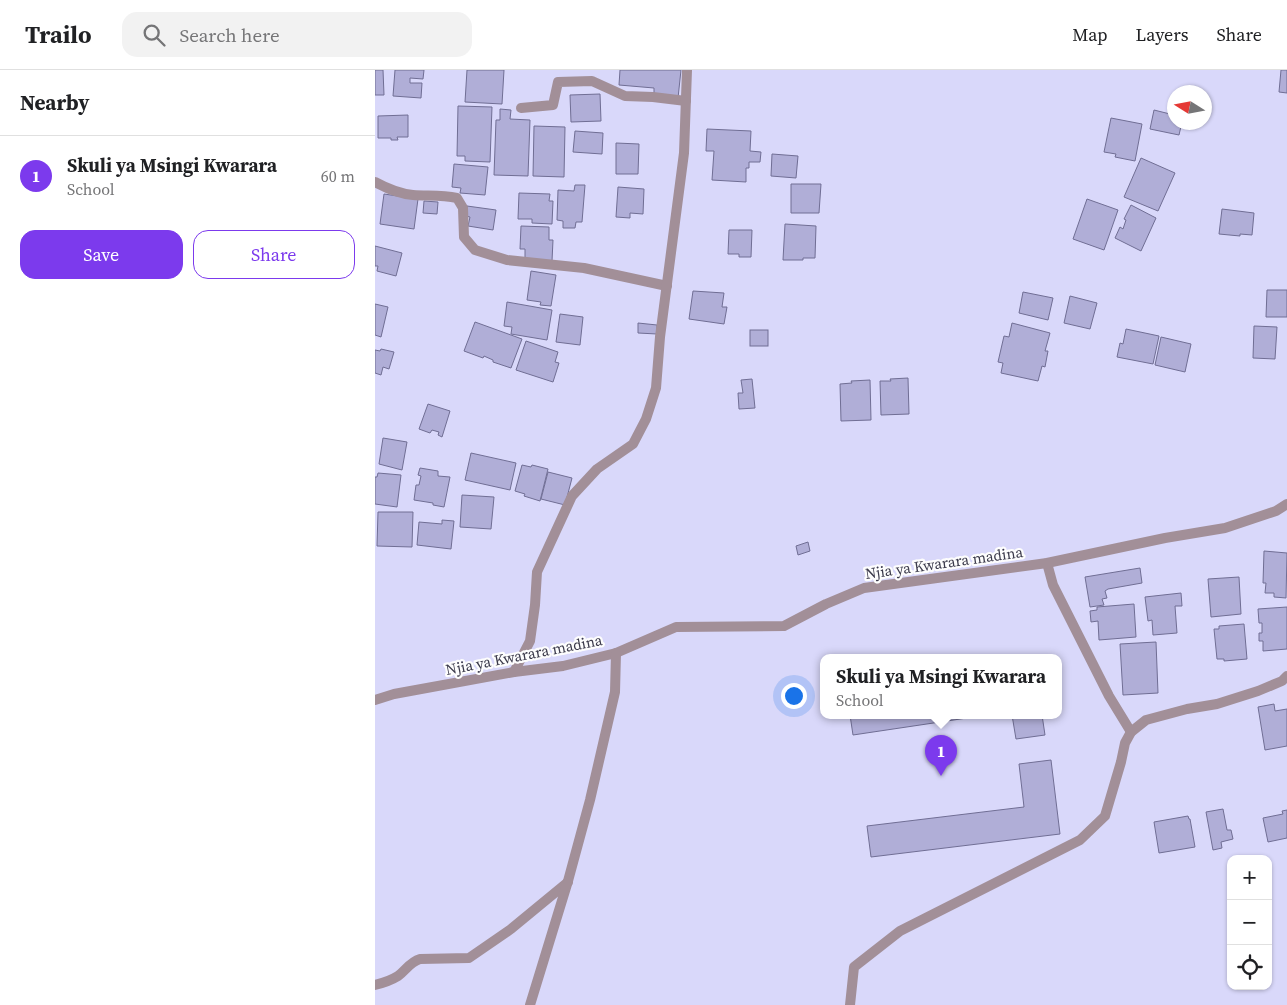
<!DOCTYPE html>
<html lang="en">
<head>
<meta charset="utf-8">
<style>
  body { margin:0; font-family:"Source Serif 4",serif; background:#f2f2f2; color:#202124 }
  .controls { position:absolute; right:15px; bottom:15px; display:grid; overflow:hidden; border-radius:10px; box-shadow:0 1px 4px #0004 }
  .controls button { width:45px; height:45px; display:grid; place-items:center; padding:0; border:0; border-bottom:1px solid #e0e0e0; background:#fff; color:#202124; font:25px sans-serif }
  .compass { position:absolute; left:792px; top:15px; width:45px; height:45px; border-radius:50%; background:#fff; box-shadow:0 1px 4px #0004; rotate:281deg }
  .you { position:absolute; left:418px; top:625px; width:18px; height:18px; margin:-12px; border:4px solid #fff; border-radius:50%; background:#1a73e8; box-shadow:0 0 0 8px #1a73e833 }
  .badge { display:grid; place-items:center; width:32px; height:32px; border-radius:50%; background:#7c3aed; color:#fff; font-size:16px; font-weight:700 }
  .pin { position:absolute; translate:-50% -41px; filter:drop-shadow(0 1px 2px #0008) }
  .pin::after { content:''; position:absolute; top:26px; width:18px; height:15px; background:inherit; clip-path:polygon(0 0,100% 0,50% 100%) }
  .popup { position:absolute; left:445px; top:584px; width:242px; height:65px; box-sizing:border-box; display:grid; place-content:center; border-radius:10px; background:#fff; filter:drop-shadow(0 1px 4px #0005); font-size:16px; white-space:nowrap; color:#757577 }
  .popup b { font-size:19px; color:#202124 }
  .popup::after { content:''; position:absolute; left:50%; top:100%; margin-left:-10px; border:10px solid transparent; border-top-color:#fff }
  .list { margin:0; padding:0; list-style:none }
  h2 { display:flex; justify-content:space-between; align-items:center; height:65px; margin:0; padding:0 20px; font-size:21px }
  h2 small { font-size:16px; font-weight:400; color:#757577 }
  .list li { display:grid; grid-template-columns:32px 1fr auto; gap:15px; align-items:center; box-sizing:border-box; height:80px; padding:0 20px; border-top:1px solid #e0e0e0 }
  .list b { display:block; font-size:19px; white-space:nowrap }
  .list p { margin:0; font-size:16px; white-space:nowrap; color:#757577 }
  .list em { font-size:16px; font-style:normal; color:#757577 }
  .actions { display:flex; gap:10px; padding:15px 20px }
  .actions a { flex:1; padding:11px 0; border:1px solid #7c3aed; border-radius:15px; text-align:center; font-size:18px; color:#7c3aed }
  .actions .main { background:#7c3aed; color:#fff }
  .icon { flex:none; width:28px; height:28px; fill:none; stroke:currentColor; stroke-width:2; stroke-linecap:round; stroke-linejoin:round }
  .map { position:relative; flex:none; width:912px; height:935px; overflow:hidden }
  header { display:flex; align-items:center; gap:30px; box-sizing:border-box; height:70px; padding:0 25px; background:#fff; border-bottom:1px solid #e0e0e0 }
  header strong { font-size:24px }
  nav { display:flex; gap:28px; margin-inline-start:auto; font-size:18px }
  .search { width:350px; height:45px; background:#f2f2f2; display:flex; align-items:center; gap:12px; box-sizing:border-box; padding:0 18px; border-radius:15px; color:#757577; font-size:19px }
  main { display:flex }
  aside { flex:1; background:#fff }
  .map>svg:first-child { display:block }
  .building { fill:#b0aed7; stroke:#706e94 }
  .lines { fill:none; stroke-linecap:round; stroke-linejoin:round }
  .service { stroke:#a28f98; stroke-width:10 }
  .minor { stroke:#a28f98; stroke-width:10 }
  .labels { text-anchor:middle; stroke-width:4.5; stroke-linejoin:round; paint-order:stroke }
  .street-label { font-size:15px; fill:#3b3a4b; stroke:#fdfdfd }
</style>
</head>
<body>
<header>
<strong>Trailo</strong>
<div class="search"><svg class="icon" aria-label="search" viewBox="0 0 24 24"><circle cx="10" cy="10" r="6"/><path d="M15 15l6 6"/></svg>Search here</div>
<nav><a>Map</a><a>Layers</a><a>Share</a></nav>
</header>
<main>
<aside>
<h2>Nearby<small></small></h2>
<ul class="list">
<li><span class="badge">1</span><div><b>Skuli ya Msingi Kwarara</b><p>School</p></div><em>60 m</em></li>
</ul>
<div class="actions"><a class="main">Save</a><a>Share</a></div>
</aside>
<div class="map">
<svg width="912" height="935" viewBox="0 0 912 935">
  <rect width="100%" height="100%" fill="#d9d8fa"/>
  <g class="building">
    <polygon points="0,0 8,0 9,25 0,25"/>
    <polygon points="20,0 49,0 48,9 35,8 35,13 47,13 46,28 18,26"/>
    <polygon points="92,0 129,0 127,34 90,32"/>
    <polygon points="245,0 306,0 303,28 279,26 279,18 244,15"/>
    <polygon points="906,0 912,0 912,23 904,22"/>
    <polygon points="225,24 226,51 196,52 195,25"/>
    <polygon points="83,36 117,37 115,92 90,91 90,86 82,86"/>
    <polygon points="125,39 136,40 135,49 155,50 153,106 119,105 121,50 125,50"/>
    <polygon points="779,40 799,45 799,52 807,52 804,65 775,59"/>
    <polygon points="33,45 33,67 22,67 23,70 16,70 16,68 3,68 3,46"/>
    <polygon points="736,48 767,54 760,91 740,87 741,84 729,82"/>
    <polygon points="159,56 190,57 189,107 158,106"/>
    <polygon points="332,59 376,61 375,81 386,82 385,92 374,92 374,98 371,98 371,112 337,110 339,81 331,81"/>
    <polygon points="200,61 228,63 227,84 198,82"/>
    <polygon points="241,73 264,74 263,104 241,104"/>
    <polygon points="397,84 423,86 421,108 396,106"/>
    <polygon points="766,88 800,103 783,141 749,127"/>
    <polygon points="79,94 113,97 110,125 85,123 86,118 77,117"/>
    <polygon points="416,114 446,114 444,143 416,143"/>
    <polygon points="200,115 210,115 207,152 201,152 200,158 188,158 188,151 182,150 183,120 199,121"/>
    <polygon points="243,117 269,119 268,144 255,143 255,148 241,147"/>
    <polygon points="144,123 175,124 174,131 178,131 177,154 157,153 157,149 143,149"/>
    <polygon points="9,124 43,129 39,159 5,154"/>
    <polygon points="712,129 743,140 729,180 698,169"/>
    <polygon points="49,131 63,132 62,144 48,143"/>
    <polygon points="756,135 781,148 766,181 740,168 745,157 748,159 751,150 749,149"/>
    <polygon points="92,136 121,140 118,160 93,156 95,147 91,146"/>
    <polygon points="847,139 879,143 877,165 865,164 865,166 844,164"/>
    <polygon points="410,154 441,156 440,188 428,188 428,190 408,190"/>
    <polygon points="146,156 174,157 174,170 178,170 177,191 150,190 150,179 145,179"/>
    <polygon points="354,160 377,160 376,187 364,187 364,184 353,184"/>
    <polygon points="0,176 27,183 21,206 2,201 3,196 0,196"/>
    <polygon points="156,201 181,205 176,236 165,235 166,232 152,230"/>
    <polygon points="892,220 912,220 912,247 891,247"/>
    <polygon points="318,221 349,223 347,237 352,237 349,254 314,249"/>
    <polygon points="648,222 678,228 673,250 644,243"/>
    <polygon points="695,226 722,233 715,259 689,253"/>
    <polygon points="132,232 177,240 172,270 136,264 137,257 129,256"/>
    <polygon points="0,234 13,237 6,267 0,265"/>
    <polygon points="185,244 208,247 205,275 181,272"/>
    <polygon points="100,252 147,269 136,298 118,292 118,290 109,286 108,288 89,281"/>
    <polygon points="263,253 282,255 282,264 263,263"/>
    <polygon points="637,253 675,263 670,281 673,281 670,297 667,296 663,311 626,303 628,293 623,292 629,266 634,267"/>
    <polygon points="879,256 902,257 900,289 878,288"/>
    <polygon points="751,259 784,266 778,294 742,287 745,273 748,274"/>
    <rect x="375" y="260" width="18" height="16"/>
    <polygon points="786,267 816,274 810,302 780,295"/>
    <polygon points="151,271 183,282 180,292 184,293 178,312 141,300"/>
    <polygon points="6,279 19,282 14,299 8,297 6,305 0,303 0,280 5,281"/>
    <polygon points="533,308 534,344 506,345 505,311 516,311 515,309"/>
    <polygon points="377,309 380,338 364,339 363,323 368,323 366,310"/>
    <polygon points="495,310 496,350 466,351 465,314 477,313 476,311"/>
    <polygon points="53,334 75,341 67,367 63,365 64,362 57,360 55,363 44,359"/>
    <polygon points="8,368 32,372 27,400 4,394"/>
    <polygon points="96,383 141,393 135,420 90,410"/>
    <polygon points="147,395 156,397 157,395 173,399 165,431 149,426 150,424 140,421"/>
    <polygon points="45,398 63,401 63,406 75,407 69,437 58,435 58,433 39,430 41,415 44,415 46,406 43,405"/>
    <polygon points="173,402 197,408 190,435 166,429"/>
    <polygon points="3,403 26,405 22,437 0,434 0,407 2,407"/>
    <polygon points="87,425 119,427 116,459 85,457"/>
    <polygon points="3,442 38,442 37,477 2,476"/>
    <polygon points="67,450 79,451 76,479 42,475 44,452 67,454"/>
    <polygon points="433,472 435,481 423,485 421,476"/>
    <polygon points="889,481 912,483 911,528 899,527 899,523 890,523 891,513 888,513"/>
    <polygon points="765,498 767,513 733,519 730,521 732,528 727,529 729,535 715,537 710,507"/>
    <polygon points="864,507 866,544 836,547 833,509"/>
    <polygon points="806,523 807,536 800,536 802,563 778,565 777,550 773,551 770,527"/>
    <polygon points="759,534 761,567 724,570 723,551 716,552 715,541 722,540 722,537"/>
    <polygon points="912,537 912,579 888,581 888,571 884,571 884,563 887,563 887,553 884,553 883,539"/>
    <polygon points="869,554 872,589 849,591 849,589 842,589 839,559 844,559 844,556"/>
    <polygon points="781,572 783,623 748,625 745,574"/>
    <polygon points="899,634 900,641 912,639 912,676 890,680 883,637"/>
    <polygon points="475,645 612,645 478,665"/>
    <polygon points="637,645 667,645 670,665 641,669"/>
    <polygon points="676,690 685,764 496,787 492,756 649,737 644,694"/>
    <polygon points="848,739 852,760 856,760 858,769 846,772 847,778 838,780 831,742"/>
    <polygon points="912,740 912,768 893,772 888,748 908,744 907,741"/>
    <polygon points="813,746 814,749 815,749 820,777 784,783 779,752"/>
  </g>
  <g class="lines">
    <polyline class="service" points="146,38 178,35 183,12 217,11 250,26 278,27 311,31"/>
    <g class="minor">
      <path d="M0,112C11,118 26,124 38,125C53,126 67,125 82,128L88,138L89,167L100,180L132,190L209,198L292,216"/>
      <polyline points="672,493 678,515 734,626 756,662"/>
      <polyline points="139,602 155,571 160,535 162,502 197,426 222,399 258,374 271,349 281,318 285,267 309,83 312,0"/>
      <polyline points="0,630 19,624 139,602 188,596 241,583 301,557 409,556 451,534 489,518 672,493 790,468 850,458 901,441 912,434"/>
      <path d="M0,915C8,913 15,911 23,906C31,900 35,892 45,889L94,888L136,859L193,812"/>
      <polyline points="155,935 193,811 215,730 240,622 241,583"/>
      <polyline points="475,935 479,897 525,861 705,770 730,746 746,692 750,673 756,662 771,650 812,639 842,634 883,621 907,611 912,606"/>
    </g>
  </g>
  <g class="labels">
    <g class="street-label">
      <text transform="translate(569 493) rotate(-8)" y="5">Njia ya Kwarara madina</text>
      <text transform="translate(149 585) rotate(-11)" y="5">Njia ya Kwarara madina</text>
    </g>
  </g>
</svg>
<div class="controls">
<button>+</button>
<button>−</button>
<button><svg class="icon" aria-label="locate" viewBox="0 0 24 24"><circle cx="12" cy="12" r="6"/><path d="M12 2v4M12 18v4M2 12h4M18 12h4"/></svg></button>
</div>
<svg class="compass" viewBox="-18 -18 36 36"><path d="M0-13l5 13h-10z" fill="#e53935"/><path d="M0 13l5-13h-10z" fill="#757577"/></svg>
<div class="you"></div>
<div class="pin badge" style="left:566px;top:706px">1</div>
<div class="popup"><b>Skuli ya Msingi Kwarara</b>School</div>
</div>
</main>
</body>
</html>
